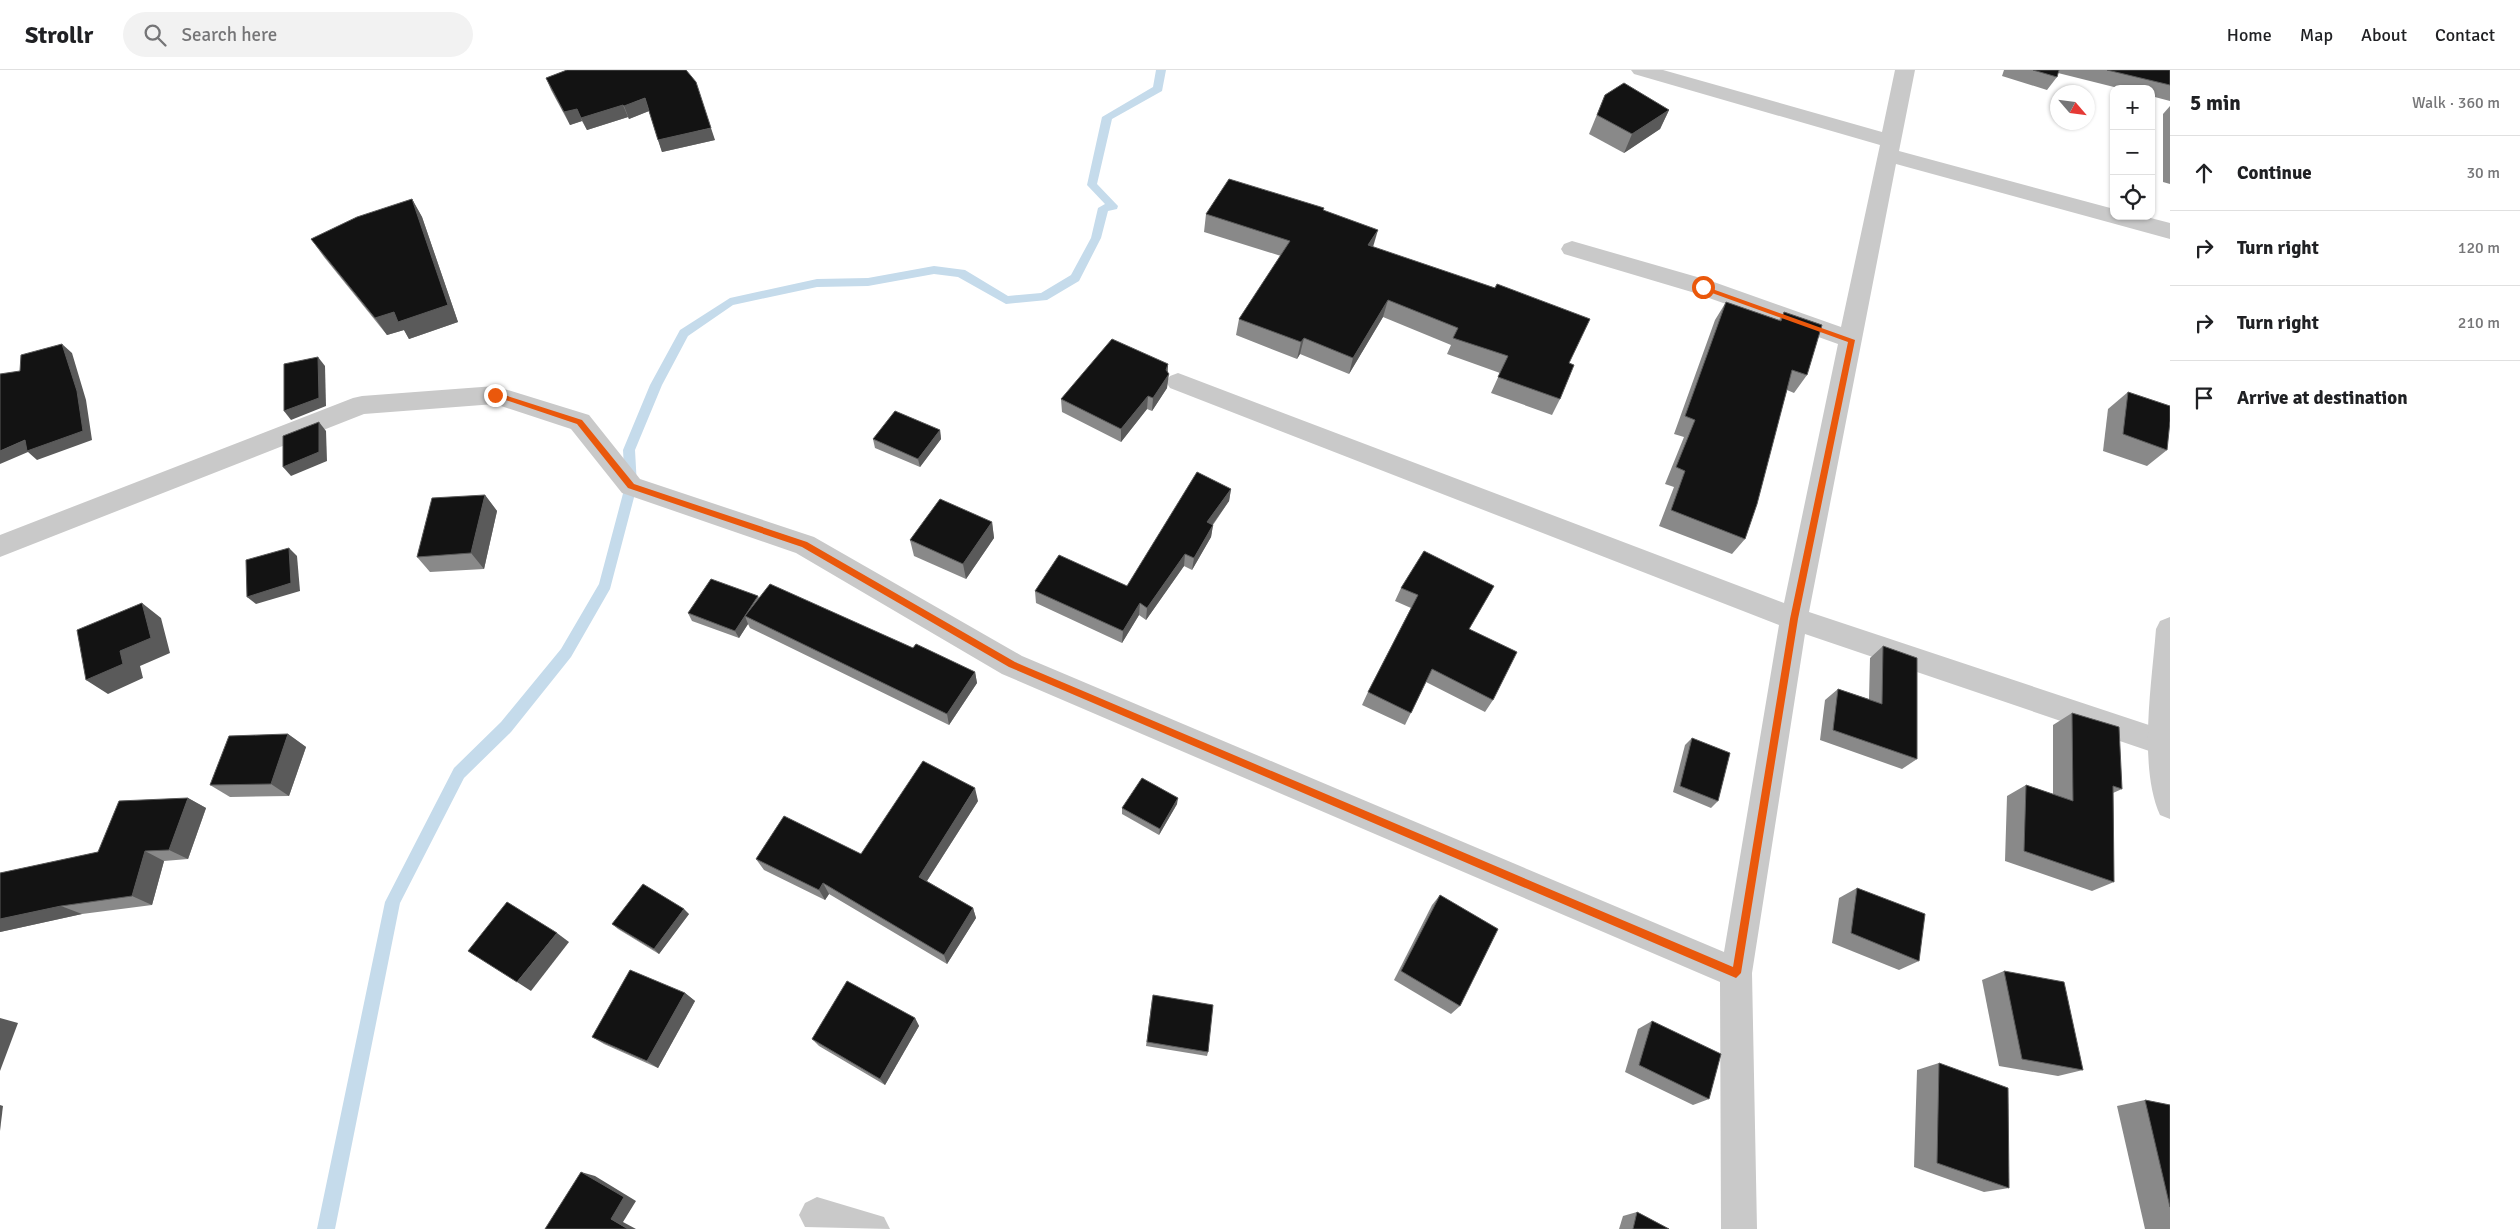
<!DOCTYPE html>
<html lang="en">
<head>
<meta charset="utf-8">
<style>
  body { margin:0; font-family:Signika,sans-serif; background:#f2f2f2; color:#202124 }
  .controls { position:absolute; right:15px; top:15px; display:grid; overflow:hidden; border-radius:10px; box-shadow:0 1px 4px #0004 }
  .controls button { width:45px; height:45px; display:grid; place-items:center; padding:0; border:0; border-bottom:1px solid #e0e0e0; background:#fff; color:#202124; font:25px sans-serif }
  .compass { position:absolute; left:2050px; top:15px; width:45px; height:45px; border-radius:50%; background:#fff; box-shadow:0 1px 4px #0004; rotate:118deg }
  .stop { position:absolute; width:15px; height:15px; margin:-11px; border:4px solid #ea580c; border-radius:50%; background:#fff }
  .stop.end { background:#ea580c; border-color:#fff; box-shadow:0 1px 5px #0008 }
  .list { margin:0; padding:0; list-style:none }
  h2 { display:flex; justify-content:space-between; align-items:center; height:65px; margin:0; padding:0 20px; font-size:21px }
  h2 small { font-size:16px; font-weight:400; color:#757577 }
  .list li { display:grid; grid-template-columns:32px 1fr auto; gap:15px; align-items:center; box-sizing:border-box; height:75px; padding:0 20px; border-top:1px solid #e0e0e0 }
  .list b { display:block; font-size:19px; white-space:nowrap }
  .list em { font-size:16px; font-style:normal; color:#757577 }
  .icon { flex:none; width:28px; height:28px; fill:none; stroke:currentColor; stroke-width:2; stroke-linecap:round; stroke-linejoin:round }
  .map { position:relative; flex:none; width:2170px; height:1159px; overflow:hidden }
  header { display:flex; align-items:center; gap:30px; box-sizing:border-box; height:70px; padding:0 25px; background:#fff; border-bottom:1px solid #e0e0e0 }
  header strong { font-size:24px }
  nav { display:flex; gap:28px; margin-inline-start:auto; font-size:18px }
  .search { width:350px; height:45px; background:#f2f2f2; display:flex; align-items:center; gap:12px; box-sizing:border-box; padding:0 18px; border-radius:28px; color:#757577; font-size:19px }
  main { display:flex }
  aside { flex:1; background:#fff }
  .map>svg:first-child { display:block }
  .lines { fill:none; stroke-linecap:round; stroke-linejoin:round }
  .stream { fill:#c5dbeb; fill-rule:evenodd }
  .minor { fill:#c9c9c9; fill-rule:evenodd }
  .tertiary { fill:#c9c9c9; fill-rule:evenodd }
  .wall { fill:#898989 }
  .shaded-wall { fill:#5a5a5a }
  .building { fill:#131313; stroke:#5a5a5a }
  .route { fill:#ea580c }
</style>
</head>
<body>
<header>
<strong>Strollr</strong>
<div class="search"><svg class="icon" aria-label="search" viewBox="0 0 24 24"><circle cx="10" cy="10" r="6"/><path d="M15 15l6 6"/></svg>Search here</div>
<nav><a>Home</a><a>Map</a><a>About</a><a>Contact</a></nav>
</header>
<main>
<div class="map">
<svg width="2170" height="1159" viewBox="0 0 2170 1159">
  <rect width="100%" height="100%" fill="#fff"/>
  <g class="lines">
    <polygon class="stream" points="1156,0 1166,0 1162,21 1112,49 1097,114 1118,136 1117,139 1108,141 1101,168 1079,211 1047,230 1006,234 958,207 934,204 868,216 817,217 733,235 688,266 662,315 635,380 637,416 610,519 571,587 511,662 464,708 400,833 335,1159 317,1159 385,832 454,698 501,652 561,579 599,514 625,416 623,380 650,315 680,260 730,228 817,209 868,208 934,196 965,200 1008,226 1041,223 1071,205 1091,168 1098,138 1105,134 1087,115 1102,47 1153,17"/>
    <g class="minor">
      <polygon points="1631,0 1663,0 1882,62 1895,0 1915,0 1899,81 2114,139 2114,146 2143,146 2170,153 2170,169 1896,94 1809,542 2170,662 2170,682 2161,685 1805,564 1752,903 1757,1159 1721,1159 1720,912 1002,604 796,483 622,423 571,359 495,334 364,344 0,487 0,465 353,328 362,326 495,316 589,345 640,409 814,467 1022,586 1724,882 1779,555 1170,318 1166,312 1170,306 1178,303 1186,306 1784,533 1838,274 1695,223 1564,184 1561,179 1564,174 1572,171 1711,211 1841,257 1880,75 1634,4"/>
      <polygon points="817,1127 884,1147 890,1159 805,1157 799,1145 805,1133"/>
    </g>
    <path class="tertiary" d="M2170,547V749L2160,745C2138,696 2152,612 2156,559L2160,551Z"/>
  </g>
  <g class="wall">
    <polygon points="567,0 715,70 662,82 649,41 629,49 628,47 587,60 582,51 570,55 551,20 546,8"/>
    <polygon points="2004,0 2170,0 2170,31 2151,26 2151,19 2122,19 2058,3 2057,7 2047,20 2002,6"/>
    <polygon points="1605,25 1669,40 1660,59 1624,83 1589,64"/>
    <polygon points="2170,36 2170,114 2163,112 2163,44"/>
    <polygon points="412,129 422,147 458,252 409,269 404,260 387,265 324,187 311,169"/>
    <polygon points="1324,140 1373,177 1569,293 1560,329 1552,345 1491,323 1500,303 1447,284 1451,275 1383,247 1349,304 1300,284 1297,289 1236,265 1239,249 1281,186 1204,162 1206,144"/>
    <polygon points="1726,232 1779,250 1784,242 1807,305 1794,323 1787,320 1745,469 1732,484 1659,456 1674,417 1665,414 1684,367 1674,364 1715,250"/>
    <polygon points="1168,294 1167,318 1152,341 1147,339 1121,372 1062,342 1061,329"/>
    <polygon points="2128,322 2167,380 2147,396 2103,381 2108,339"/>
    <polygon points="940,360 941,369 920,397 875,378 873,369"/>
    <polygon points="1231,419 1229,431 1213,455 1211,467 1192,500 1184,496 1146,550 1139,545 1122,573 1036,533 1035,521 1127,516"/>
    <polygon points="485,425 497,441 484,499 430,502 417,487"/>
    <polygon points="992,452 994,468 966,509 914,486 910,470"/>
    <polygon points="1494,516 1469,559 1493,630 1485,642 1426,612 1405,655 1362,635 1368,622 1411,538 1395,531 1401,518"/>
    <polygon points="758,526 759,528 913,578 975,602 977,613 949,655 750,558 748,554 739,568 692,551 688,543"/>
    <polygon points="1883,576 1917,689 1902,699 1820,670 1825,630 1838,619 1869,629 1870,588"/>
    <polygon points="2072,643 2122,719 2113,723 2114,812 2092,821 2005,791 2007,726 2026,715 2053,724 2053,655"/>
    <polygon points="288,664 306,677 289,726 230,727 210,715"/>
    <polygon points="1692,668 1718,731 1711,738 1673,722 1685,675"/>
    <polygon points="188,728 206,738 188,789 164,791 152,835 82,844 0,862 0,803 98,782"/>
    <polygon points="978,731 927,811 973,838 976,848 947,894 829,824 825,830 764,800 756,789 861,784"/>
    <polygon points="1177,734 1159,765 1122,744 1122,738"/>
    <polygon points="1857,818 1919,891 1899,900 1832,873 1839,828"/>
    <polygon points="1440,825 1460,936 1451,944 1394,910 1432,835"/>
    <polygon points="689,844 659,884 618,859 612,854"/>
    <polygon points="2004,901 2083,1000 2058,1006 1999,996 1982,910"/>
    <polygon points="685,923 695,931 658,998 604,974 592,967"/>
    <polygon points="1152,929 1208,982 1207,986 1146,976"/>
    <polygon points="915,948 919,956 885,1015 819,976 812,969"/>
    <polygon points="1652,951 1709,1029 1693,1035 1625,1002 1638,959"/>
    <polygon points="1939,993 2009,1118 1984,1122 1914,1097 1917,1000"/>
    <polygon points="2145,1030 2170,1035 2170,1159 2145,1159 2117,1036"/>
    <polygon points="1637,1142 1669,1159 1619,1159 1623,1146"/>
  </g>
  <g class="shaded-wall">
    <polygon points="645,28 649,41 629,49 624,36"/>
    <polygon points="623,35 628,47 587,60 581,48"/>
    <polygon points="577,39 582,51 570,55 564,42"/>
    <polygon points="1669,40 1660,59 1624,83 1632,64"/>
    <polygon points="711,58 715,70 662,82 658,70"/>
    <polygon points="412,129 422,147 458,252 409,269 404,260 387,265 375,248"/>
    <polygon points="1378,160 1373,177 1364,192 1368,175"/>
    <polygon points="1388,230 1383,247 1349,304 1353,288"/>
    <polygon points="1304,268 1300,284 1297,289 1301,272"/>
    <polygon points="62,274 72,283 86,330 92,370 37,390 28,382 0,394 0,381 25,370"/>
    <polygon points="318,287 325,296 326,336 291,350 284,341"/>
    <polygon points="1168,294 1167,307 1169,304 1167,318 1152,341 1153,328"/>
    <polygon points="1148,326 1147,339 1121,372 1121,359"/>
    <polygon points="319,352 326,361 327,391 291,406 283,397"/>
    <polygon points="940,360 941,369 920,397 918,389"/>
    <polygon points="1231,419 1229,431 1205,465 1207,452"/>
    <polygon points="485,425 497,441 484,499 471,483"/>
    <polygon points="992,452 994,468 966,509 963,494"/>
    <polygon points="1213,455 1211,467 1192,500 1194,488"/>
    <polygon points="289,478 297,486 300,521 256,534 247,527"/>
    <polygon points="1185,484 1184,496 1146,550 1147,538"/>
    <polygon points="142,533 161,548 170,583 140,596 143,608 108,624 86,610 120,581"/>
    <polygon points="1140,533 1139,545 1122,573 1123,561"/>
    <polygon points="745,546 748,554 739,568 735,561"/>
    <polygon points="975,602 977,613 949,655 947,644"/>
    <polygon points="288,664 306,677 289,726 271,714"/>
    <polygon points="975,718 978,731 923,817 919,807"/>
    <polygon points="188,728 206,738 188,789 169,780"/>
    <polygon points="1178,728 1177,734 1159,765 1160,759"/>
    <polygon points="145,781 164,791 152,835 132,826"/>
    <polygon points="823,813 829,824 825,830 819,820"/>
    <polygon points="61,836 82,844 0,862 0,849"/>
    <polygon points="973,838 976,848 947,894 944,885"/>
    <polygon points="684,839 689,844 659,884 654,879"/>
    <polygon points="557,863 569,872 531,921 517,912"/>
    <polygon points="685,923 695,931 658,998 647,991"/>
    <polygon points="0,948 18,953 0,1001"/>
    <polygon points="915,948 919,956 885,1015 880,1009"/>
    <polygon points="0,1035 3,1036 0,1061"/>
    <polygon points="581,1102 595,1106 636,1131 623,1152 636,1159 628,1159 611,1149"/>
  </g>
  <g class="building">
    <polygon points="567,0 686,0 696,12 711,58 658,70 645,28 624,36 623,35 581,48 577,39 564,42 546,8"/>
    <polygon points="2033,0 2059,0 2057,7"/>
    <polygon points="2107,0 2170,0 2170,15"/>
    <polygon points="1624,13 1669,40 1632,64 1597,45 1605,25"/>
    <polygon points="1229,109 1324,138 1323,140 1378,160 1368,175 1495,218 1497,214 1590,249 1569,293 1574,295 1560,329 1498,307 1508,286 1453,268 1458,258 1388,230 1353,288 1304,268 1301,272 1239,249 1290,171 1206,144"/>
    <polygon points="412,129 448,235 398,252 394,242 375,248 311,169 357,147"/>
    <polygon points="1726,232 1781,251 1784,242 1822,255 1807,305 1792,300 1757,434 1745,469 1671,440 1685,401 1676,397 1695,350 1685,346"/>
    <polygon points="1112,269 1168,294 1166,300 1169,304 1153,328 1148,326 1121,359 1061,329"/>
    <polygon points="62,274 77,321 83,361 27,381 25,370 0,381 0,304 20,301 21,285"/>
    <polygon points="318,287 319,328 284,341 284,294"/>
    <polygon points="2128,322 2170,336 2170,351 2167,380 2123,364"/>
    <polygon points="895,341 940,360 918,389 873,369"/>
    <polygon points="319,352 319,382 283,397 283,366"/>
    <polygon points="1197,402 1231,419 1207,452 1213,455 1194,488 1185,484 1147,538 1140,533 1123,561 1035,521 1059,485 1127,516"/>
    <polygon points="485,425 471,483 417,487 432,428"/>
    <polygon points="940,429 992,452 963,494 910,470"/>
    <polygon points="289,478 291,513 247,527 246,490"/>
    <polygon points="1424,481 1494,516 1469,559 1517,582 1493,630 1432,599 1411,643 1368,622 1418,525 1401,518"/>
    <polygon points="711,509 758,526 735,561 688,543"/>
    <polygon points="770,514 913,578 916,574 975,602 947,644 745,546"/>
    <polygon points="142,533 151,568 120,581 123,594 86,610 77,560"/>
    <polygon points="1883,576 1917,588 1917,689 1833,660 1838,619 1882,634"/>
    <polygon points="2072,643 2119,657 2122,719 2113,716 2114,812 2024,781 2026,715 2073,731"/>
    <polygon points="288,664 271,714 210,715 229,666"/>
    <polygon points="1692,668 1730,683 1718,731 1680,716"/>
    <polygon points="923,691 975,718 919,807 973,838 944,885 823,813 819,820 756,789 784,746 861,784"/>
    <polygon points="1142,708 1178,728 1160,759 1122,738"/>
    <polygon points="188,728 169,780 145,781 132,826 61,836 0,849 0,803 98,782 119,731"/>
    <polygon points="643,814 684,839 654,879 612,854"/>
    <polygon points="1857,818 1925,844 1919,891 1851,863"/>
    <polygon points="1440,825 1498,859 1460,936 1401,901"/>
    <polygon points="507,832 557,863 517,912 468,881"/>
    <polygon points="630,900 685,923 647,991 592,967"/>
    <polygon points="2004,901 2064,912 2083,1000 2022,989"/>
    <polygon points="847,911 915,948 880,1009 812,969"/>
    <polygon points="1153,925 1213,935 1208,982 1147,972"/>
    <polygon points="1652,951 1721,984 1709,1029 1639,995"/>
    <polygon points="1939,993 2008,1018 2009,1118 1937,1093"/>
    <polygon points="2145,1030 2170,1035 2170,1137"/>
    <polygon points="581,1102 624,1127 611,1149 628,1159 545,1159"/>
    <polygon points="1637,1142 1669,1159 1633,1159"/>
  </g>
  <polygon class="route" points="1701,215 1855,270 1798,549 1741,903 1736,908 1009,597 802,477 628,418 577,354 491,325 495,322 582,350 634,414 807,472 1015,592 1733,897 1790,549 1848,272 1701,219"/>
</svg>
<div class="controls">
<button>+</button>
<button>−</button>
<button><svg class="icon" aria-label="locate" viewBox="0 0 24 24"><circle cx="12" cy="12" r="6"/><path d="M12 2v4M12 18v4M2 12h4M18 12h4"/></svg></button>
</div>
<svg class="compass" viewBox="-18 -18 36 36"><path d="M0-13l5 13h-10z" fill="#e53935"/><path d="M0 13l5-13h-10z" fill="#757577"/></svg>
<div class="stop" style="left:1703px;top:217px"></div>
<div class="stop end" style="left:495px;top:325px"></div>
</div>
<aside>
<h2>5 min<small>Walk · 360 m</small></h2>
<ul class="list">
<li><svg class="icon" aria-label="ahead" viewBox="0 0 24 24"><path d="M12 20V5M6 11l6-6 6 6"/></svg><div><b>Continue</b></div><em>30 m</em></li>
<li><svg class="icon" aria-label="right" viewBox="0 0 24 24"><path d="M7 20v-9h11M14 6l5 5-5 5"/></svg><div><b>Turn right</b></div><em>120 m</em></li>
<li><svg class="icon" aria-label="right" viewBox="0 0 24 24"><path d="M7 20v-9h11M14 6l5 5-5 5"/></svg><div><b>Turn right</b></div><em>210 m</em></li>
<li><svg class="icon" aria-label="arrive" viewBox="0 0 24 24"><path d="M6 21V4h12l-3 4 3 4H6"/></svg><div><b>Arrive at destination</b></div></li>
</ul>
</aside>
</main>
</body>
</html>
